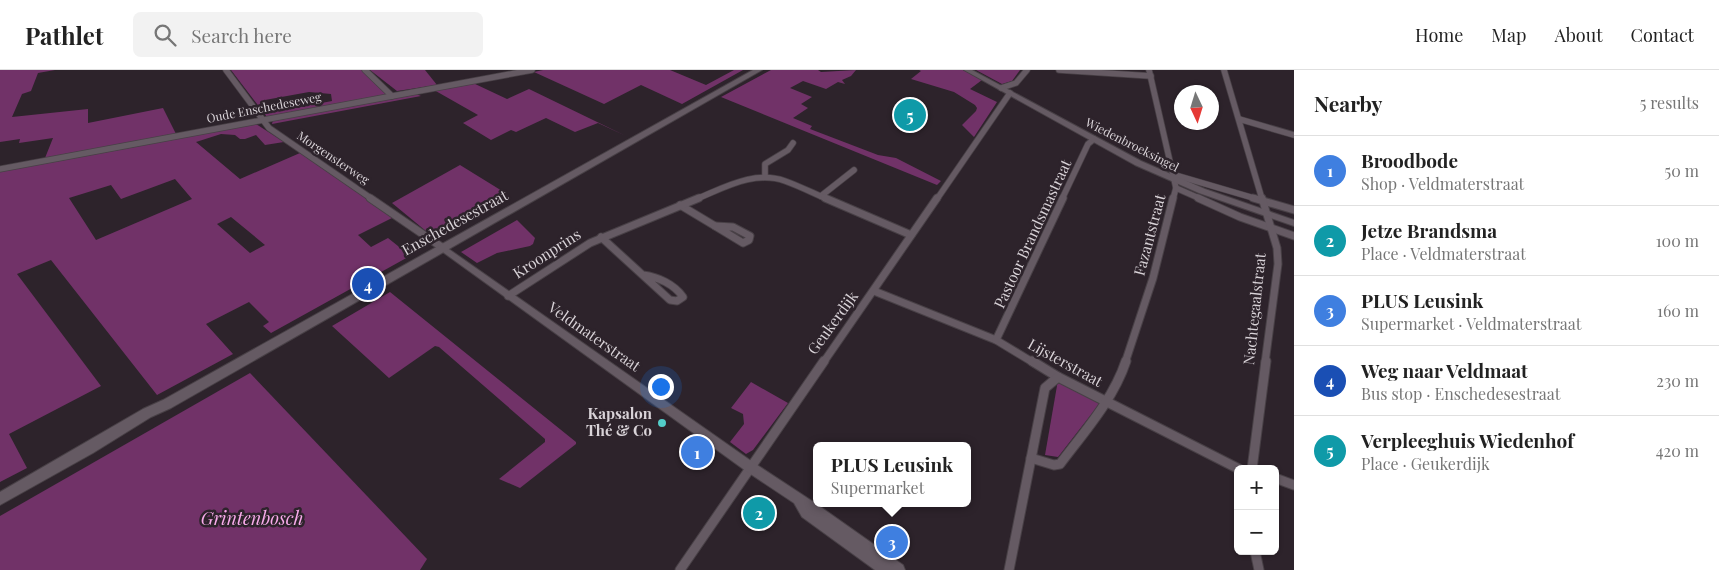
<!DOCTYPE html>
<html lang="en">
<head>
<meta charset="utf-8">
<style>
  body { margin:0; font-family:"Playfair Display",serif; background:#f2f2f2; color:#222 }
  .controls { position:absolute; right:15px; bottom:15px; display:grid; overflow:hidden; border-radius:8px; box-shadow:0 1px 4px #0004 }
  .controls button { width:45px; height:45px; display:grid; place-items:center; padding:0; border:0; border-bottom:1px solid #e0e0e0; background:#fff; color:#222; font:25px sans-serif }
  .compass { position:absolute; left:1174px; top:15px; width:45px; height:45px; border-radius:50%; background:#fff; box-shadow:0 1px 4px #0004; rotate:176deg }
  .you { position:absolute; left:660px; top:316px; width:18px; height:18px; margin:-12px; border:4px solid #fff; border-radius:50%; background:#1a73e8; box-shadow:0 0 0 8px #1a73e833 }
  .badge { display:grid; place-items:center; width:32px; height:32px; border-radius:50%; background:#111827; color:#fff; font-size:16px; font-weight:700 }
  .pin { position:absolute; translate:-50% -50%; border:2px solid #fff; box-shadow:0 1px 5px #0006 }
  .popup { position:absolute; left:813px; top:372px; width:158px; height:65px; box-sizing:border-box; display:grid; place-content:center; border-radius:8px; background:#fff; filter:drop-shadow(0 1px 4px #0005); font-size:16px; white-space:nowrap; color:#767676 }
  .popup b { font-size:19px; color:#222 }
  .popup::after { content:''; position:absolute; left:50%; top:100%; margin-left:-10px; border:10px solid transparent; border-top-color:#fff }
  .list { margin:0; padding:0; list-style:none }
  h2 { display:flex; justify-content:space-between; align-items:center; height:65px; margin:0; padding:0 20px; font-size:21px }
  h2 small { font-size:16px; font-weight:400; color:#767676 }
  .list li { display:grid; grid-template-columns:32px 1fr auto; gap:15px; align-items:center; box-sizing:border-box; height:70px; padding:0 20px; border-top:1px solid #e0e0e0 }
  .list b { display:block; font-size:19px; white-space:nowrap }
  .list p { margin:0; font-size:16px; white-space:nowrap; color:#767676 }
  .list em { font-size:16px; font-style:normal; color:#767676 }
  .icon { flex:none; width:28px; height:28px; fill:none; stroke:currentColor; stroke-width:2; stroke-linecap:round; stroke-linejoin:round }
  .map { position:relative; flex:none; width:1294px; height:500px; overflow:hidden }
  header { display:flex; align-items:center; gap:30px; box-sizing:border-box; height:70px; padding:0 25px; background:#fff; border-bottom:1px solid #e0e0e0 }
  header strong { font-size:24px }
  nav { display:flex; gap:28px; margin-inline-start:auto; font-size:18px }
  .search { width:350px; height:45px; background:#f2f2f2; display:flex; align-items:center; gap:12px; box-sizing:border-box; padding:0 18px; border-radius:8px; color:#767676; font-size:19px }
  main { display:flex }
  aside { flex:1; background:#fff }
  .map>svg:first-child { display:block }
  .green { fill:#713268; fill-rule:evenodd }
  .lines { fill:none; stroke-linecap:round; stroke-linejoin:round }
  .minor-far2-casing { stroke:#484046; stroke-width:7 }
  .minor-far1-casing { stroke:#484046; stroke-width:9 }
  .minor-casing { stroke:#484046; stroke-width:11 }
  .tertiary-casing { stroke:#484046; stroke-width:2 }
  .secondary-casing { stroke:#484046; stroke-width:2 }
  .minor-far2 { stroke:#655a63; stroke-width:5.5 }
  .minor-far1 { stroke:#655a63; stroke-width:7 }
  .minor { stroke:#655a63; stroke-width:9 }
  .tertiary { fill:#655a63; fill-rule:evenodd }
  .secondary { fill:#655a63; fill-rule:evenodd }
  .poi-dot { fill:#53cdc9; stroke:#2d232b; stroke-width:2 }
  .labels { text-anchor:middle; stroke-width:5; stroke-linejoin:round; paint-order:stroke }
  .far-street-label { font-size:12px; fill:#d9d3d8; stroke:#2d232b }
  .street-label { font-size:15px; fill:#d9d3d8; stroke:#2d232b }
  .poi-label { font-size:15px; font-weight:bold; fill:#d9d3d8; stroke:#2d232b; text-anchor:end }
  .near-park-label { font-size:18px; font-style:italic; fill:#f9abeb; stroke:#2d232b }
</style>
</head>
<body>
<header>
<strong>Pathlet</strong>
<div class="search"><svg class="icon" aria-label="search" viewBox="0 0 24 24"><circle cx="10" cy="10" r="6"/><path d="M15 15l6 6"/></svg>Search here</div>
<nav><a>Home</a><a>Map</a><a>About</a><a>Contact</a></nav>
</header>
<main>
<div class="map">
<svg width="1294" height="500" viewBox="0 0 1294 500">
  <rect width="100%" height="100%" fill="#2d232b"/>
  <g class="green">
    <polygon points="0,0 55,0 38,3 31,21 22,24 12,47 88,39 88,53 163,38 176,64 45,88 53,68 19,73 20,69 0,72"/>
    <path d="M231,0H362L388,23L386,25L267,47ZM309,22L331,24L332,31L274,42L265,30Z"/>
    <polygon points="370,0 425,0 437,15 397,21"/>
    <polygon points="543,0 670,0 706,15 734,0 743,0 682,34 641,15 604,34 534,2"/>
    <polygon points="771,0 818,0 821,2 856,0 851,6 842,10 845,14 838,12 826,19 803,11 790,18 812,27 801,34 808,38 793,48 812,56 810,59 878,85 896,88 941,111 937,115 721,27"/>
    <polygon points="919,0 963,0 982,10 970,19 997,32 974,67 962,55 976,41 977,38 975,35 954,22 911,9 921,1"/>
    <polygon points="976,0 1020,0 1012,11 1002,14"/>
    <polygon points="473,13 507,29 529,19 626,66 598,53 575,62 546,48 516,62 511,60 491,70 463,53 478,45 434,20"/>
    <polygon points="416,24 421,26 272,54 273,50"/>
    <path d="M256,54L284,72L265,75L256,65L245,69H240L235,65L221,64L196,72L240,109L300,83L394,147L358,165L371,177L388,168L403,180L420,171L428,176L271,263L263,256L269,252L249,232L206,254L233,284L157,325L51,190L17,204L101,316L9,364L27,398L0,412V101ZM175,109L192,129L96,170L69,128L111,115L121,129ZM231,147L265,175L250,183L217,154Z"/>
    <polygon points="460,95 507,124 432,166 392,133"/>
    <polygon points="517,150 535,168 533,174 530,176 497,183 477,193 461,182"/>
    <polygon points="390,222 576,372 576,374 520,418 499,409 545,372 545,369 439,277 435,276 389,308 332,256"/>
    <polygon points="250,303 427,489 420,500 0,500 0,446"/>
    <polygon points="1058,310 1100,333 1058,387 1045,385"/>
    <polygon points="751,312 788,333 753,380 746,384 730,372 744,354 743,344 731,338"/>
  </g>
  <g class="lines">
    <g class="minor-far2-casing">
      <g id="minor-far2">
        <polyline points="226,0 269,58 372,129"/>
        <polyline points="365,0 392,26"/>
        <polyline points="1059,0 1151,6"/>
        <polyline points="1149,0 1176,118 1173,129"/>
        <polyline points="1224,0 1262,129"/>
        <polyline points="1001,18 1016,13 1027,0"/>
        <polyline points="1239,49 1294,65"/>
        <polyline points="0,99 532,0"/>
        <polyline points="1175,105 1257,129"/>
        <polyline points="765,107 765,94 788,80 793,73"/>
        <polyline points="1176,118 1201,129"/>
        <polyline points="821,126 854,100"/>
        <path d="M696,129C724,118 754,100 785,111C799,116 813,123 827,129"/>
        <polyline points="937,129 1010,23"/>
        <polyline points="1062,129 1088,74 1094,69"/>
      </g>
    </g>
    <g class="minor-far1-casing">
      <g id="minor-far1">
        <polyline points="370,128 443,178"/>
        <polyline points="825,128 911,165"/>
        <polyline points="1198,128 1240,147 1294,166"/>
        <polyline points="1253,128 1294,140"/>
        <polyline points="1262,128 1277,178 1278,194 1265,293"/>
        <polyline points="680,135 715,156"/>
        <polygon points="715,156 733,157 750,166 749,170 743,173"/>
        <path d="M601,167L670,230L677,231L683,227C674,214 658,207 643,205"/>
        <polyline points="874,221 996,270 1034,293"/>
        <polyline points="508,226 590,173 699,128"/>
        <polyline points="996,270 1063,128"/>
        <polyline points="823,293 937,128"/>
        <polyline points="1125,293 1153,208 1173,128"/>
      </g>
    </g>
    <g class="minor-casing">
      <g id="minor">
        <polyline points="1032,291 1058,307 1239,399"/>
        <path d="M1031,388L1054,395L1060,394C1084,362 1113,330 1126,291"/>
        <polyline points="1252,399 1266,291"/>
        <polyline points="1275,408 1294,415"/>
        <polyline points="1255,481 1259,500"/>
        <polyline points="680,500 824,291"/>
        <polyline points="1009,500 1045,318 1058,307"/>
      </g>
    </g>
    <g class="tertiary-casing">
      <g id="tertiary">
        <polygon points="964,0 972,0 1141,91 1205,119 1294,150 1294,156 1199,123 1135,95"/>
        <polygon points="443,175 754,393 815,433 903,495 905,500 875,500 802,447 794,433 746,401 440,180 438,178"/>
      </g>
    </g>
    <g class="secondary-casing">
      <polygon id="secondary" points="753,0 762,0 171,338 151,347 93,383 0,435 0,422 143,339 163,330"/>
    </g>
    <use href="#minor-far2" class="minor-far2"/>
    <use href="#minor-far1" class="minor-far1"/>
    <use href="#minor" class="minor"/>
    <use href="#tertiary" class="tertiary"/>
    <use href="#secondary" class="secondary"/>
  </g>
  <circle class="poi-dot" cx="662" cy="353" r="5"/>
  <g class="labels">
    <g class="far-street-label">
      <text transform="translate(264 38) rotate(-11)" y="4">Oude Enschedeseweg</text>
      <text transform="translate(1132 75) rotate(27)" y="4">Wiedenbroeksingel</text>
      <text transform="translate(333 88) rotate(34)" y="4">Morgensterweg</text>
    </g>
    <g class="street-label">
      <text transform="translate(455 153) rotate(-29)" y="5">Enschedesestraat</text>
      <text transform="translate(1033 164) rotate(-65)" y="5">Pastoor Brandsmastraat</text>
      <text transform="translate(1150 165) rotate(-75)" y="5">Fazantstraat</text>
      <text transform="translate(547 184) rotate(-33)" y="5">Kroonprins</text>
      <text transform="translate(1255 239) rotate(-84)" y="5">Nachtegaalstraat</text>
      <text transform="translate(833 253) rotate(-54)" y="5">Geukerdijk</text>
      <text transform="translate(594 267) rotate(35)" y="5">Veldmaterstraat</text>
      <text transform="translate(1065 293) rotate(29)" y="5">Lijsterstraat</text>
    </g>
    <g class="poi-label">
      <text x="652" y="349">Kapsalon<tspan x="652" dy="17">Thé &amp; Co</tspan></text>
    </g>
    <g class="near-park-label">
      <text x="252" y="455">Grintenbosch</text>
    </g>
  </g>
</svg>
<div class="controls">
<button>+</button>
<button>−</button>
</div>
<svg class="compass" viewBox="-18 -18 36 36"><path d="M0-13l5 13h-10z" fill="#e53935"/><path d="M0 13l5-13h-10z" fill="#767676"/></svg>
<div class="you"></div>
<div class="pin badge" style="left:697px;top:382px;background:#3f7fe0">1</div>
<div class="pin badge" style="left:759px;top:443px;background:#0f9aa8">2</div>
<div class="pin badge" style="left:892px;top:472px;background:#3f7fe0">3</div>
<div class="popup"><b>PLUS Leusink</b>Supermarket</div>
<div class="pin badge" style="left:368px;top:214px;background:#1a4fb4">4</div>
<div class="pin badge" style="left:910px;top:45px;background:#0f9aa8">5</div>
</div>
<aside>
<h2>Nearby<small>5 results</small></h2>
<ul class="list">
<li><span class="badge" style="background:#3f7fe0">1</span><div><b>Broodbode</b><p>Shop · Veldmaterstraat</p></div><em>50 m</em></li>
<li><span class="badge" style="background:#0f9aa8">2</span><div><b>Jetze Brandsma</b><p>Place · Veldmaterstraat</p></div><em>100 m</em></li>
<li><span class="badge" style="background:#3f7fe0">3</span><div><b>PLUS Leusink</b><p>Supermarket · Veldmaterstraat</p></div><em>160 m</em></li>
<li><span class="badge" style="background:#1a4fb4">4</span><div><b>Weg naar Veldmaat</b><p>Bus stop · Enschedesestraat</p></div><em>230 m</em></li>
<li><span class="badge" style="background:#0f9aa8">5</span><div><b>Verpleeghuis Wiedenhof</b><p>Place · Geukerdijk</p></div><em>420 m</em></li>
</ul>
</aside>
</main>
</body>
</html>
